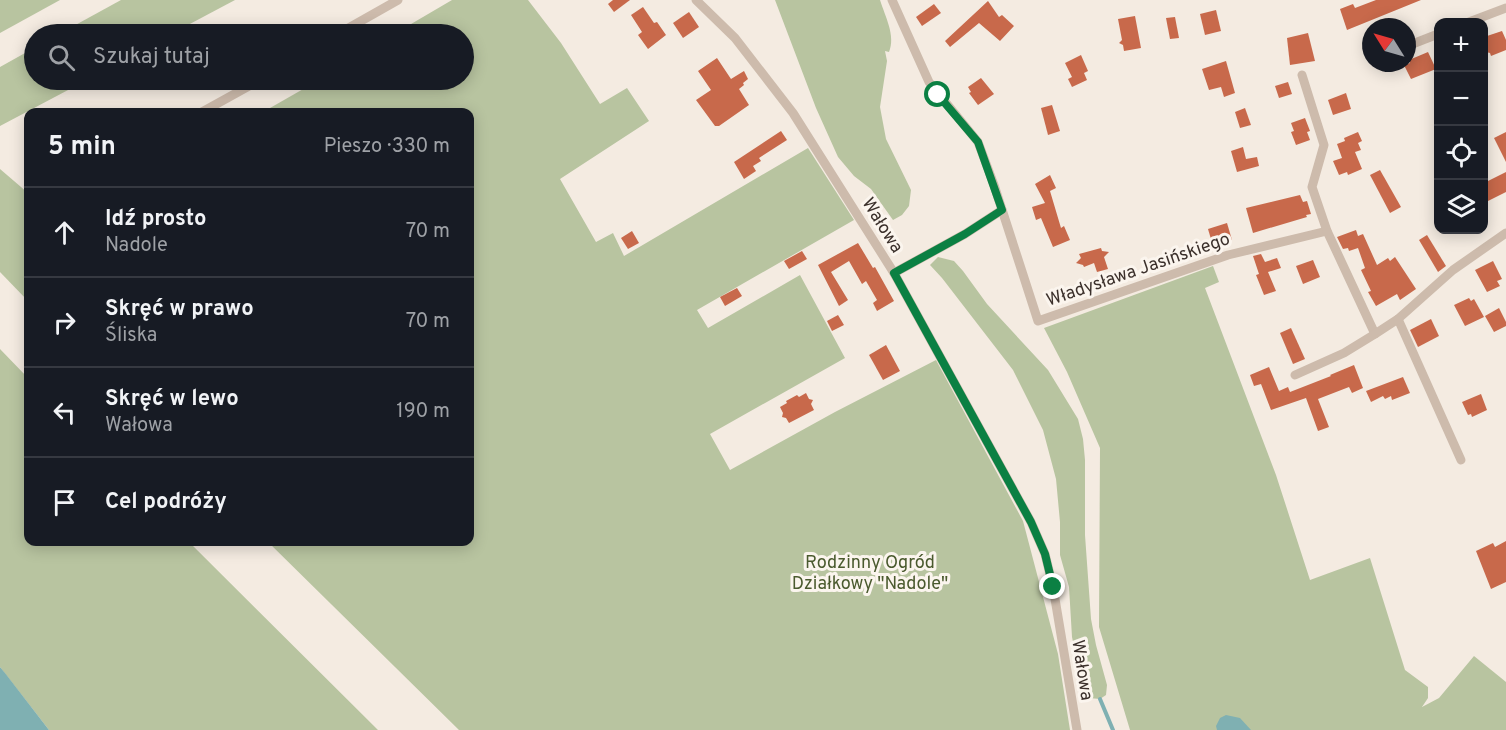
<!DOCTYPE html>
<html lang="pl">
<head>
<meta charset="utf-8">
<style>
  body { margin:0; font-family:Overpass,sans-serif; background:#242831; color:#f1f3f6 }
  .controls { position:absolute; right:18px; top:18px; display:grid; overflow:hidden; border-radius:12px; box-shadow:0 3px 15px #0003 }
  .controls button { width:54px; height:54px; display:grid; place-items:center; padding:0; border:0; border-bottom:2px solid #363941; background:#171b24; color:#f1f3f6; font:30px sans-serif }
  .compass { position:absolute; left:1362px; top:18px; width:54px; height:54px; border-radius:50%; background:#171b24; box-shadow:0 3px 15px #0003; rotate:307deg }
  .stop { position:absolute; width:18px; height:18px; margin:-14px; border:4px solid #0b8043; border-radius:50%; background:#fff }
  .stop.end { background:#0b8043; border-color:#fff; box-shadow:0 2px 6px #0008 }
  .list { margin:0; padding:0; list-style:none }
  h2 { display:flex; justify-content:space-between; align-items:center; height:78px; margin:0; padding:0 24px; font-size:26px }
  h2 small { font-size:20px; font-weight:400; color:#9ea1a6 }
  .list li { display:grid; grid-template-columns:39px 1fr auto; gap:18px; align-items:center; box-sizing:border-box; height:90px; padding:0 24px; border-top:2px solid #363941 }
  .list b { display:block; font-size:22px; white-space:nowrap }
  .list p { margin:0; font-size:20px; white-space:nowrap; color:#9ea1a6 }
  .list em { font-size:20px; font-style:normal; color:#9ea1a6 }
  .icon { flex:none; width:33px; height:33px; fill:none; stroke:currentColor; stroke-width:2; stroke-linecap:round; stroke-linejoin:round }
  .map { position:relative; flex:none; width:1506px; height:730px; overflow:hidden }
  .search { position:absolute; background:#171b24; box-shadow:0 3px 15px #0003; left:24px; top:24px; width:450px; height:66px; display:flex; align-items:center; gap:15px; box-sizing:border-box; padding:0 21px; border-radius:33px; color:#9ea1a6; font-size:22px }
  .panel { position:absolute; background:#171b24; box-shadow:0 3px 15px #0003; left:24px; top:108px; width:450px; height:438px; border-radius:12px }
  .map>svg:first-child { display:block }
  .green { fill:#b8c4a0 }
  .water { fill:#7fb0b2 }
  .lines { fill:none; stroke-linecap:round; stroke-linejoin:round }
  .stream { stroke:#7fb0b2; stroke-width:4 }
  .building { fill:#c8694b }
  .street { stroke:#cdbbac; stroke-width:9 }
  .route { stroke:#0b8043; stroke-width:8 }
  .labels { text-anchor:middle; stroke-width:6; stroke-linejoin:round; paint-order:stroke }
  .street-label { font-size:18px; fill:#3b302b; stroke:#fbf5ee }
  .park-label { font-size:18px; fill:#4a5a2e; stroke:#fbf5ee }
</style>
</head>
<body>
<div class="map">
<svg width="1506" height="730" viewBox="0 0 1506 730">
  <rect width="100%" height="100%" fill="#f4ebe1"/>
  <g class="green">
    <polygon points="0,0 60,0 0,33"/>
    <polygon points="121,0 235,0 171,34 59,34"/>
    <polygon points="452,0 528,0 561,43 600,104 627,88 649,121 560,179 596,242 613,233 624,256 808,148 854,220 697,310 708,328 800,275 845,358 710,434 730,470 835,412 936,360 1023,521 1058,654 1070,730 459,730 268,542 470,542 470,112 263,112 319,80 464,80 464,34 394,34"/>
    <path d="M775,0H880C885,16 896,36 889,52L885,51L887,61L880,107L886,139L911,190L909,206L902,215L893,220L871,189L854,176L838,157L816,108Z"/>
    <polygon points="34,48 34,80 87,80 0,126 0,67"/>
    <polygon points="0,169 28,193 28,301 0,272"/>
    <polygon points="938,257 954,261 963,271 987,304 1048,370 1078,419 1083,439 1085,460 1085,535 1091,619 1096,645 1107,685 1106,695 1100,699 1089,698 1083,690 1072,637 1069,587 1060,555 1060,522 1056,479 1043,430 1013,370 942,278 930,265"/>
    <polygon points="1213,266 1219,282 1205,288 1276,475 1310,580 1370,558 1405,670 1428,687 1428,698 1422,707 1439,698 1474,656 1506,682 1506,730 1130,730 1099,627 1100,448 1067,372 1044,328"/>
    <polygon points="0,349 28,378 28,542 189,542 378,730 49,730 0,667"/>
  </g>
  <g class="water">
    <polygon points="0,667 5,673 49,730 0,730"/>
    <polygon points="1226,715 1240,718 1251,730 1217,730 1216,726 1220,718"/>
  </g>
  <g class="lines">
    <polyline class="stream" points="1100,699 1113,730"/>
  </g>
  <g class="building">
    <polygon points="613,0 630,0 614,12 608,4"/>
    <polygon points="1376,0 1421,0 1347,30 1340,9 1353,4 1355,8"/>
    <polygon points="988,1 999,17 1002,15 1014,26 1000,41 979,23 950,47 945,41"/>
    <polygon points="934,4 941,13 922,26 916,17"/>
    <polygon points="643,7 654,23 657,22 666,35 648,49 638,35 642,32 631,15"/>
    <polygon points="1216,10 1221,31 1205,35 1200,14"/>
    <polygon points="689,12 699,27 683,38 673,23"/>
    <polygon points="1135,16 1141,48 1124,51 1123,45 1119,43 1122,40 1118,19"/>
    <polygon points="1175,17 1179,38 1170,39 1166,18"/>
    <polygon points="1502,31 1506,40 1506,50 1491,56 1490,53 1486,52 1484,46 1486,43 1484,37"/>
    <polygon points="1308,33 1315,61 1290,65 1287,38"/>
    <polygon points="1428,52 1436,69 1411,79 1404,65 1410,63 1409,60"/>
    <polygon points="1081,55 1088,71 1084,73 1087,80 1072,87 1068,79 1072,77 1065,63"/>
    <polygon points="717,58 731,79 744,71 748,79 743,83 744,85 739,89 749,105 719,126 715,126 696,100 711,90 698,71"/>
    <polygon points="1226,61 1235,93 1224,97 1221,87 1209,90 1202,69"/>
    <polygon points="981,78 994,94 978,105 969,93 971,92 968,87"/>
    <polygon points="1288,82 1292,94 1279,98 1275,86"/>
    <polygon points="1346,93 1351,109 1333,115 1328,100"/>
    <polygon points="1052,105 1060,131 1048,135 1041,108"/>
    <polygon points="1245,108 1251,125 1240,128 1235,112"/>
    <polygon points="1305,118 1310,131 1307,132 1310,140 1296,145 1291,132 1294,131 1291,123"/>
    <polygon points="781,131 787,140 759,158 761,161 753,166 756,171 744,179 734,162"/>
    <polygon points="1358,132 1362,141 1358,143 1361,150 1355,152 1362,169 1348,175 1347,172 1339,175 1333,161 1342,158 1337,144 1345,141 1344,138"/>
    <polygon points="1506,132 1506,162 1494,138"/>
    <polygon points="1243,147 1246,159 1257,157 1259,166 1237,172 1231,151"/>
    <polygon points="1380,170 1401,207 1390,213 1370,175"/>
    <polygon points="1506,172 1506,192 1484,203 1484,183"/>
    <polygon points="1050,175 1056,188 1050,191 1061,228 1064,226 1070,240 1053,247 1041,218 1036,220 1032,207 1045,203 1035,184"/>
    <polygon points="1300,195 1303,202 1307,201 1311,214 1306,215 1307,217 1253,233 1246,208"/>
    <polygon points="1227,223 1232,240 1213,246 1208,229"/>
    <polygon points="1356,230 1358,236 1363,234 1377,265 1388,258 1390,261 1395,257 1416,289 1400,300 1397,294 1376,306 1368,292 1371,291 1361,270 1365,268 1358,248 1349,251 1348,248 1343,249 1337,237"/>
    <polygon points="632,231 639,243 628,249 621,238"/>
    <polygon points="1427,235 1446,266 1438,272 1419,240"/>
    <polygon points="858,243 873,268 875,267 894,301 877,311 873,303 877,300 866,281 862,284 849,261 831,272 848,300 839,306 818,265"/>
    <polygon points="1101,248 1102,251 1109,252 1104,257 1108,269 1097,272 1094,263 1084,267 1083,265 1076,263 1081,258 1079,254"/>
    <polygon points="802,251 807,259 789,269 784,261"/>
    <polygon points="1261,254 1265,262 1277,258 1281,268 1268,272 1276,291 1264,295 1256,275 1259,274 1253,256"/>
    <polygon points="1313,260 1320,277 1303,284 1296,266"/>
    <polygon points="1493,261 1502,279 1497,281 1500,286 1487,292 1475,270"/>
    <polygon points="737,288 742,296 725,306 720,297"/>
    <polygon points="1469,298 1471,301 1474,299 1484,317 1465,326 1454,305"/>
    <polygon points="1499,308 1506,322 1506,326 1494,332 1485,316"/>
    <polygon points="838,315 844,325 832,331 827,321"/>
    <polygon points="1431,319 1439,336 1418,347 1410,330"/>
    <polygon points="1291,328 1305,359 1293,364 1280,333"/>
    <polygon points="886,345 900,371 883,380 869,355"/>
    <polygon points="1354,365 1363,388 1352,393 1349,387 1318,399 1329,427 1318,431 1306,398 1271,410 1261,384 1254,386 1250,375 1269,367 1279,391 1288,387 1290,392 1331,376 1330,375"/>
    <polygon points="1403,377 1410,393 1392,400 1391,396 1385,399 1383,396 1371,402 1366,391"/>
    <polygon points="806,393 809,399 813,400 811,404 814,410 789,423 786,418 782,417 783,413 780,407 787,403 786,401 797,395 799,397"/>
    <polygon points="1481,394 1487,410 1472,417 1471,414 1468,415 1462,402"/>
    <polygon points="1506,541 1506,582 1491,589 1476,551 1493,543 1495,547"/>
  </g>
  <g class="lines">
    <g class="street">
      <polyline points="696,0 735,38 793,113 894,273 1031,522 1045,554 1053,587 1077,730"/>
      <polyline points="892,0 929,82 978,142 994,185 1038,321 1228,255 1327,231"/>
      <polyline points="1469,22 1506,8"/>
      <polyline points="338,34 398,0"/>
      <polyline points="1415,43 1438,34"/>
      <polyline points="1302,75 1324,145 1312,187 1327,231 1375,334"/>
      <polyline points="202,112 260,80"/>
      <polyline points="894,273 965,234 1002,210"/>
      <polyline points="1398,319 1461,460"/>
      <polyline points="1295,375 1344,353 1375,334 1398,319 1453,270 1506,233"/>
    </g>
  </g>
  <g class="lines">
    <polyline class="route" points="938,95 978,142 1002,210 965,234 894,273 1031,522 1045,554 1053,587"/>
  </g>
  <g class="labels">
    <g class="street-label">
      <text transform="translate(883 225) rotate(58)" y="6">Wałowa</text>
      <text transform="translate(1138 269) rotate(-19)" y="6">Władysława Jasińskiego</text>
      <text transform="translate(1083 670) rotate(81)" y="6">Wałowa</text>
    </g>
    <g class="park-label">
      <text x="870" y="568">Rodzinny Ogród<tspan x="870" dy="21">Działkowy "Nadole"</tspan></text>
    </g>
  </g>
</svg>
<div class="controls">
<button>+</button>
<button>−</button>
<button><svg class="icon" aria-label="locate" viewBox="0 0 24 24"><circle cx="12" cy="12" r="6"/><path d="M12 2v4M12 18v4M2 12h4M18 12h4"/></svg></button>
<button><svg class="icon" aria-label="layers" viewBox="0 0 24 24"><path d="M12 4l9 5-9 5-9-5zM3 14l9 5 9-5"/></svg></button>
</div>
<svg class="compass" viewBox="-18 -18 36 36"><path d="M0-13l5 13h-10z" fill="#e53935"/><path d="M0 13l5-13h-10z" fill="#9ea1a6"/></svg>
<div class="stop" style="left:938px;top:95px"></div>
<div class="stop end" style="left:1053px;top:587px"></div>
<div class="search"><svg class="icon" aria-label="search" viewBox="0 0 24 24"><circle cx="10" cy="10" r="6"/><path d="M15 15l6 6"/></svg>Szukaj tutaj</div>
<section class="panel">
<h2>5 min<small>Pieszo · 330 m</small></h2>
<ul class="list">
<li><svg class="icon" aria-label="ahead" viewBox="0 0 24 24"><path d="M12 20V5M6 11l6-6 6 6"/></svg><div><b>Idź prosto</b><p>Nadole</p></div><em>70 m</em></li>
<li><svg class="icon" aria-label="right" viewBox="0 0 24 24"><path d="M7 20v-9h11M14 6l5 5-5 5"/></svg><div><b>Skręć w prawo</b><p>Śliska</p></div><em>70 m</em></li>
<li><svg class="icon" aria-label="left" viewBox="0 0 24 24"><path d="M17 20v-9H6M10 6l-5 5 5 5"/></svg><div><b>Skręć w lewo</b><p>Wałowa</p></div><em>190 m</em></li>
<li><svg class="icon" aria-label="arrive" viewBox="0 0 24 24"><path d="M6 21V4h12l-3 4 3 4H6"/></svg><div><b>Cel podróży</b></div></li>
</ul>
</section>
</div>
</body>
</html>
